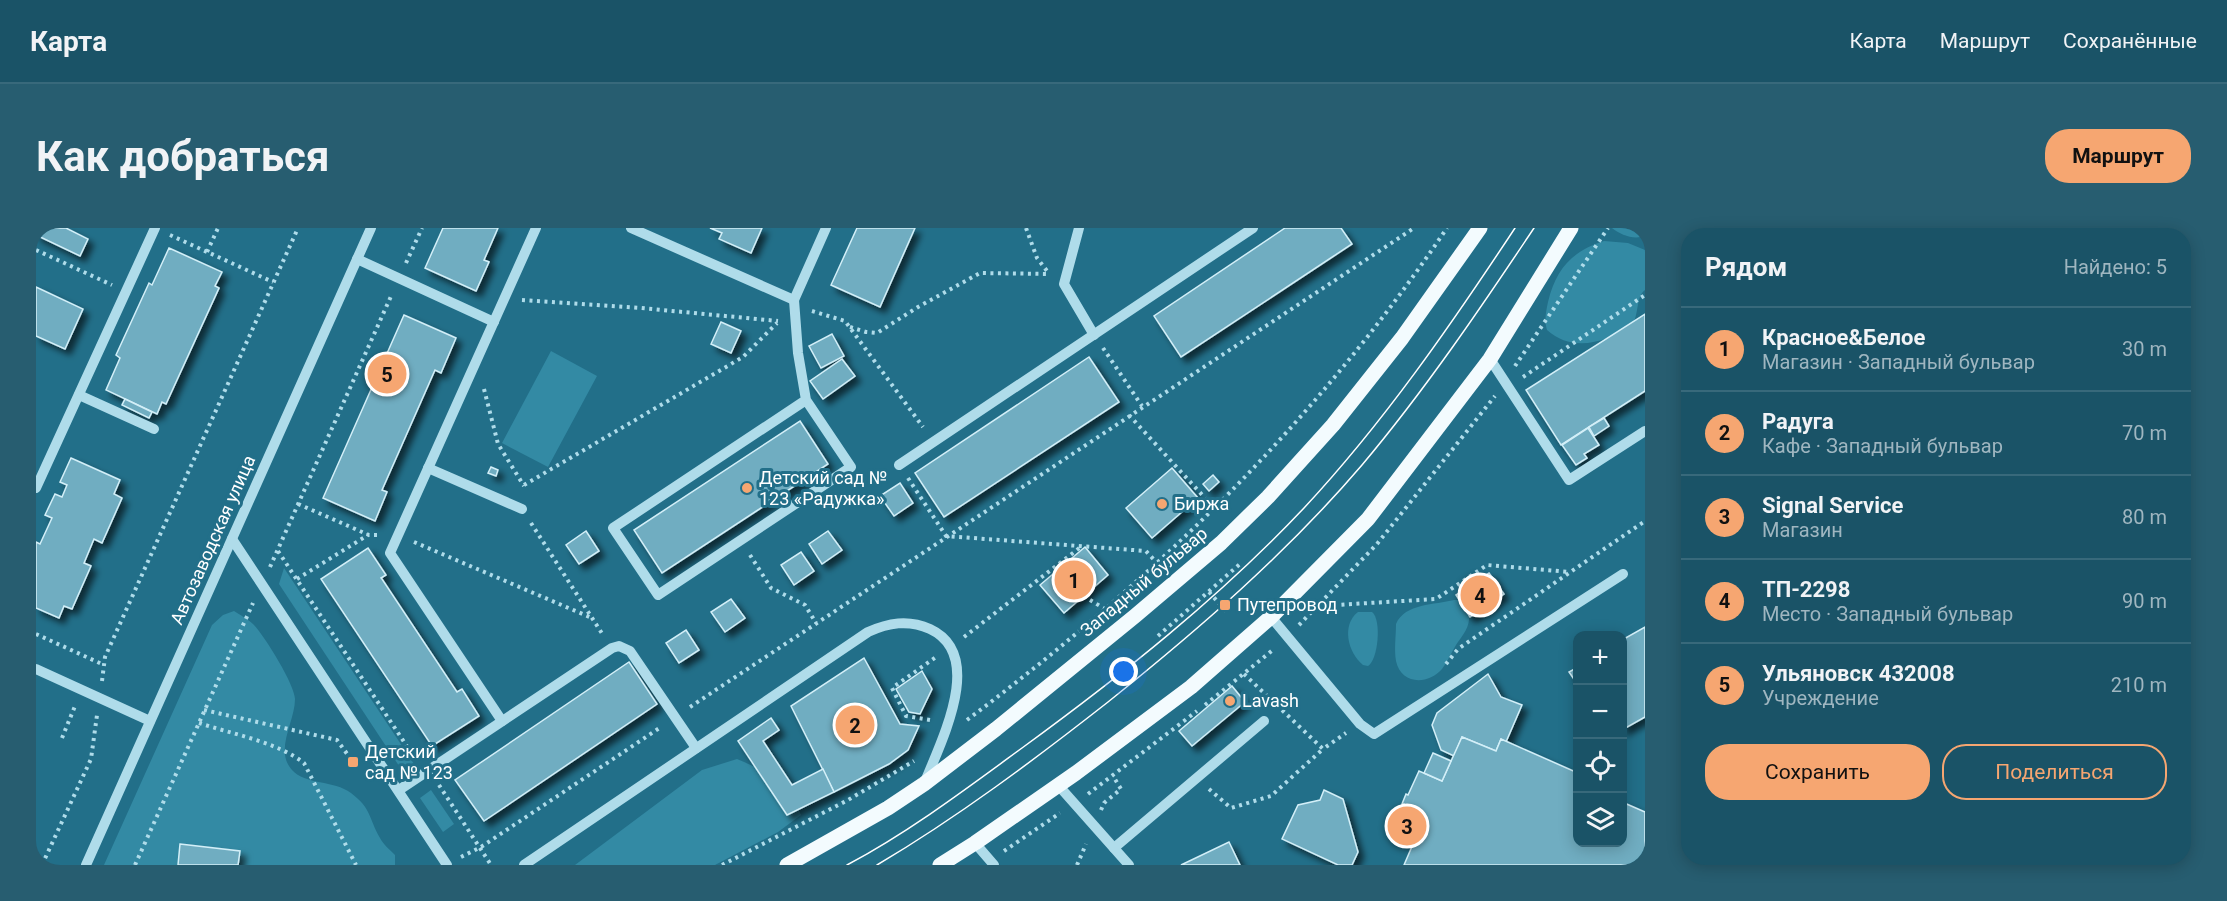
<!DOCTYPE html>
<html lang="ru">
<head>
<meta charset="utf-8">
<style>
  body { margin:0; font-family:Roboto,sans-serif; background:#275d70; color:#f1f3f6 }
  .controls { position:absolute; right:18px; bottom:18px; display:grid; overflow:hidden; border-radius:12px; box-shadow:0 3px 15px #0003 }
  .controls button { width:54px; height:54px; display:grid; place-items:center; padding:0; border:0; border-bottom:2px solid #38697b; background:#1a5367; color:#f1f3f6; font:30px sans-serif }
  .you { position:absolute; left:1088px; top:444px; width:21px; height:21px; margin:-15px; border:4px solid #fff; border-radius:50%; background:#1a73e8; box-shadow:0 0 0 9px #1a73e833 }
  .badge { display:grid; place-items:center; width:39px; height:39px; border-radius:50%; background:#f6a671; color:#111; font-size:20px; font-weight:700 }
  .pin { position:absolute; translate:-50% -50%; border:3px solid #fff; box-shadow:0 2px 6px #0006 }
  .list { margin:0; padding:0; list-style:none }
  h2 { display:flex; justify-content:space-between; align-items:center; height:78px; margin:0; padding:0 24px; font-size:26px }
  h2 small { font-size:20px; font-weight:400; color:#9fb6c0 }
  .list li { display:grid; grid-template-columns:39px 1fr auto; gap:18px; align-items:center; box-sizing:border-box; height:84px; padding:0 24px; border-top:2px solid #38697b }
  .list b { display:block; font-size:22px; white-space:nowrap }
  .list p { margin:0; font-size:20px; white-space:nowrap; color:#9fb6c0 }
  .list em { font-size:20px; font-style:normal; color:#9fb6c0 }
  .actions { display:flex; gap:12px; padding:18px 24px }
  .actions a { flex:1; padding:14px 0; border:2px solid #f6a671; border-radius:24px; text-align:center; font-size:21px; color:#f6a671 }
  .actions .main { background:#f6a671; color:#111 }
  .icon { flex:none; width:33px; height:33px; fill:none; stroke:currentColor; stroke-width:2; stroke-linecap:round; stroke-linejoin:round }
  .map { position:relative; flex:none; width:1609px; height:637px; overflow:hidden; border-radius:24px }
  header { display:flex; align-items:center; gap:36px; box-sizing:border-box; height:84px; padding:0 30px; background:#1a5367; border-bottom:2px solid #38697b }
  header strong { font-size:28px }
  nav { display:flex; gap:33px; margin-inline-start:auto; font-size:21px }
  .intro { display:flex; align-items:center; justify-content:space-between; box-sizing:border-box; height:144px; padding:0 36px }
  h1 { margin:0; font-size:42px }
  .button { padding:15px 27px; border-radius:24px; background:#f6a671; color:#111; font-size:21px; font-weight:700 }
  main { display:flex; gap:36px; padding:0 36px }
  aside { flex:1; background:#1a5367; border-radius:24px; box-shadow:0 3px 15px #0003 }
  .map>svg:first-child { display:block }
  .green { fill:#338aa4 }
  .building { fill:#70adc1; stroke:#d3eff8; stroke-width:1.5; filter:url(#shadow) }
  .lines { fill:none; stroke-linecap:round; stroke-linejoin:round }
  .path { stroke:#afdcea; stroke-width:4; stroke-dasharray:3 4.5; stroke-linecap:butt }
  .minor { stroke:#afdcea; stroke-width:10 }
  .major { stroke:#f3fbfe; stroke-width:15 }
  .tram { stroke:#fff; stroke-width:1.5 }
  .poi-dot { fill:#f6a671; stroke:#226f89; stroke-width:2 }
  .labels { text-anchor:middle; stroke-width:6; stroke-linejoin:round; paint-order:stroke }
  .poi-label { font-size:18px; fill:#fff; stroke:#226f89; text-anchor:start }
  .street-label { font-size:18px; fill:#fff; stroke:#226f89 }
</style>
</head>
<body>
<header>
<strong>Карта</strong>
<nav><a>Карта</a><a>Маршрут</a><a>Сохранённые</a></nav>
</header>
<div class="intro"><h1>Как добраться</h1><a class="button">Маршрут</a></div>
<main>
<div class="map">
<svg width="1609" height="637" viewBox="0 0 1609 637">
  <defs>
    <filter id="shadow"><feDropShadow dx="5.5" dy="5.5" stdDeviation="3" flood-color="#0009"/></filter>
  </defs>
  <rect width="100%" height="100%" fill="#226f89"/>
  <g class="green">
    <path d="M1576,0H1609V8C1597,12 1585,7 1576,0Z"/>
    <path d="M1568,13L1592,15L1609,22V62C1599,69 1604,89 1594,100C1588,105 1579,108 1572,110C1550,118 1529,118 1511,102C1508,92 1510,84 1512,74C1520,41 1536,23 1568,13Z"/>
    <polygon points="515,123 561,148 512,239 466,215"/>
    <polygon points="248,340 382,542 371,550 243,356"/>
    <path d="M1418,372H1424C1428,379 1434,384 1433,392C1432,402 1425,409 1420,417C1415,425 1412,433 1406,441C1392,457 1365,457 1360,433C1358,421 1360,408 1360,396C1369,375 1399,377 1418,372Z"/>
    <path d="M198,383C204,387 212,391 217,396C228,407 259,457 259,471C259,494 238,522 256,542C269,557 298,552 315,565C336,581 332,589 344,610C347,616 354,622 359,627V637H68L176,397L187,387Z"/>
    <path d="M1322,384H1336C1346,392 1342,432 1332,438L1327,437C1312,425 1305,397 1322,384Z"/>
    <path d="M701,531C734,545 750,553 765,587L742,604L679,637H539L666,542Z"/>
    <polygon points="395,562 418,596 407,604 384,570"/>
  </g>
  <g class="building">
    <polygon points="0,0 30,0 52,11 44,28 0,7"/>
    <polygon points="407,0 462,0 448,32 453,34 440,63 389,40"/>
    <polygon points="674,0 726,0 715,25 683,11 686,5"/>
    <polygon points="821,0 879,0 844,79 795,57"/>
    <polygon points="1249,0 1305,0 1316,16 1145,129 1118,88"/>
    <polygon points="133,20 186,44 179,58 183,60 130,176 126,174 121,186 70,162 84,130 80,127 113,55 116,57"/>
    <polygon points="0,59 47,81 29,121 0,108"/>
    <polygon points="1609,86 1609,163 1525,217 1490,162"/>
    <polygon points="368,87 420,110 405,145 399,142 346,262 351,264 339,293 287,270"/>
    <polygon points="685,94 705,103 695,125 675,116"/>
    <polygon points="796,106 808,128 785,140 773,118"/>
    <polygon points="1053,129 1083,174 908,289 879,245"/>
    <polygon points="806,131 819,148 787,171 774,153"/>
    <polygon points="89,171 116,184 113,190 86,177"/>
    <polygon points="1568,190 1573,198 1558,208 1553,199"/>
    <polygon points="764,193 792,236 626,345 598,302"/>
    <polygon points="1552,200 1563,217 1548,226 1551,230 1540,237 1526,217"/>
    <polygon points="35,230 84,252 78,266 86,270 66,315 58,311 48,335 55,338 36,381 28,378 23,390 0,380 0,314 4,316 16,290 9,287 19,266 26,269 31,257 24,254"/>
    <polygon points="455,239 462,242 460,248 452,245"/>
    <polygon points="1136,240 1162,270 1116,310 1090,280"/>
    <polygon points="1177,247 1183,254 1173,263 1167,256"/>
    <polygon points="864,255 877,275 858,288 844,268"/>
    <polygon points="550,303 563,323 543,336 530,317"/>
    <polygon points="792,303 806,322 786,336 773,316"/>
    <polygon points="1049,319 1072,347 1028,385 1004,357"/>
    <polygon points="332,320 350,347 345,350 346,351 421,464 426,461 443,488 396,518 285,351"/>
    <polygon points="765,324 778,343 758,357 745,337"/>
    <polygon points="1453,345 1468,366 1434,389 1420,367"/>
    <polygon points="695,371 709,390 689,404 675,384"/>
    <polygon points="1609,399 1609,489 1586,502 1586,412"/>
    <polygon points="650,402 663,422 643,435 630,415"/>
    <polygon points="828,430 864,496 883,498 872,522 853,536 798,564 755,478"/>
    <polygon points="593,434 621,476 448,593 419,552"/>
    <polygon points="1542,439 1542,457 1533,444"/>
    <polygon points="886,443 896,461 884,486 873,484 860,461"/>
    <polygon points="1452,446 1465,469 1486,477 1470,514 1465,511 1460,523 1426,509 1418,528 1405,522 1396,497 1401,485"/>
    <polygon points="1196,458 1209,474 1156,518 1143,503"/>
    <polygon points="735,490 743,502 727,513 756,557 787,541 798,564 751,587 702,513"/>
    <polygon points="1426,509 1460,523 1465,511 1542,545 1542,614 1586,614 1586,574 1609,584 1609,637 1368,637 1377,616 1356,606 1368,576 1366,576 1370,566 1372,567 1383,543 1406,553"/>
    <polygon points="1397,525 1415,533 1406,553 1388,545"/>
    <polygon points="1288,562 1307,571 1322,624 1316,637 1302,637 1246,611 1262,577 1284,572"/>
    <polygon points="1193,614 1204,637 1145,637"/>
    <polygon points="144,616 204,623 202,637 142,637"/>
  </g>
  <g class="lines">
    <g class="path">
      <polyline points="990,0 1001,30 1011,43"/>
      <polyline points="134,7 237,54"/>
      <polyline points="0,22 76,57"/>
      <polyline points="171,24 182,0"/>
      <polyline points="370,35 386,0"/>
      <polyline points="486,72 605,80 742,93"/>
      <polyline points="776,83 809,93 887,199"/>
      <polyline points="814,99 830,104 841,105 882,79 944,45 1014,46"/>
      <polyline points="1067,120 1106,178"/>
      <polyline points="1479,138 1572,0"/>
      <polyline points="1487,149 1609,67"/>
      <polyline points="448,161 462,216 488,258"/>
      <polyline points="1093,187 1179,281"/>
      <polyline points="872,250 910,308 1110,323 1121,335"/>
      <polyline points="488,257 707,129 741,95"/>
      <polyline points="262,276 333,307 342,307"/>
      <polyline points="495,295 567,407"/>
      <polyline points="378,314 556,390"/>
      <polyline points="242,323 380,532"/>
      <polyline points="714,327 735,360 769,377 780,395"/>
      <polyline points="234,339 356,66"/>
      <polyline points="261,351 332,307"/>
      <polyline points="1173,364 1190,383"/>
      <polyline points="1054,372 1069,381"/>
      <polyline points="1283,378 1400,371 1451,337 1534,344"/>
      <polyline points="1263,397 1341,316 1459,168"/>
      <polyline points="0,406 68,437"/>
      <polyline points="1122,408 1205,335"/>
      <polyline points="928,409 1046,318"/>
      <polyline points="1410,436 1422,421 1609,293"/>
      <polyline points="1208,446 1287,521 1310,505"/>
      <polyline points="66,453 69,429 262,0"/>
      <polyline points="1169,477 1238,421"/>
      <polyline points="654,479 1378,0"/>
      <polyline points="168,482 301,512 317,534"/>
      <polyline points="894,492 870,488 856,460 900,429"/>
      <path d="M931,492C1119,351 1279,195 1411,0"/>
      <path d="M163,495C196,506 241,514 268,535L320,637"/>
      <polyline points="26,510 39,478"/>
      <polyline points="403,557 455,637"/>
      <polyline points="1173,561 1195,580 1235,568 1287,521"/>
      <polyline points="1052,566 1161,483"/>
      <polyline points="1065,582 1068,575 1085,561 1077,548"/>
      <polyline points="968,623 1024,585"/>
      <polyline points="425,629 445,619 625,499"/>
      <polyline points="6,637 55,531 61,487"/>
      <polyline points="99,637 217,375"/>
      <polyline points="686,637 812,572 878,533"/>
      <polyline points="1041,637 1050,616"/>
    </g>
    <g class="minor">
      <polyline points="595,0 758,72 790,0"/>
      <polyline points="1043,0 1028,56 1058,107"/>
      <polyline points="321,31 458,94"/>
      <polyline points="758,72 762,125 770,172 815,239 622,367 577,300 770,172"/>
      <polyline points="1454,131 1533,252 1609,203"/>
      <polyline points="43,167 118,201"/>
      <polyline points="863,237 1217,0"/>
      <polyline points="392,240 486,281"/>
      <polyline points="0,260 119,0"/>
      <polyline points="196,311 411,637"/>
      <polyline points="1235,389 1324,496 1338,506 1587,346"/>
      <polyline points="0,441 114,493"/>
      <polyline points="466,493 354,325 500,0"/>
      <polyline points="1022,557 1093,637"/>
      <polyline points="363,562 576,420 583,418 594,423 660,520"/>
      <polyline points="939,615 958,637"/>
      <polyline points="1078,620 1228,493"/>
      <polyline points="50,637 335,0"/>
      <path d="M488,637L832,404C852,395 872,391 894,401C950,427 905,513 889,554"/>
    </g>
    <g class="major">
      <polyline points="751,637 852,580 888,556 960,501 1099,388 1185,315 1232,269 1297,197 1366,110 1444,0"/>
      <polyline points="904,637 939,615 1040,545 1155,459 1235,389 1332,291 1454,131 1535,0"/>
    </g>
    <g class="tram">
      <path d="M811,637C873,604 930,561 986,520C1086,447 1183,370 1268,280C1348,194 1415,97 1479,0"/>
      <path d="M841,637C922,589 998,532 1072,474C1163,401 1250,326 1326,237C1389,162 1444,81 1498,0"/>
    </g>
  </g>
  <g class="poi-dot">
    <circle cx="711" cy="260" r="6"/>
    <circle cx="1126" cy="276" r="6"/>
    <rect x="1183" y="371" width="12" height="12" rx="3"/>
    <circle cx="1194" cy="473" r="6"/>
    <rect x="311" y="528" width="12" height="12" rx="3"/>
  </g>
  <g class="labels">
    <g class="poi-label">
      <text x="723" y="256">Детский сад №<tspan x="723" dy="21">123 «Радужка»</tspan></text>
      <text x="1138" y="282">Биржа</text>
      <text x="1201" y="383">Путепровод</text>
      <text x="1206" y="479">Lavash</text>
      <text x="329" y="530">Детский<tspan x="329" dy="21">сад № 123</tspan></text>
    </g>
    <g class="street-label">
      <text transform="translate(177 312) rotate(-66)" y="6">Автозаводская улица</text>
      <text transform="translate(1108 354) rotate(-40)" y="6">Западный бульвар</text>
    </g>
  </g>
</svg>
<div class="controls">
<button>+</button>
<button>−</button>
<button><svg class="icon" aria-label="locate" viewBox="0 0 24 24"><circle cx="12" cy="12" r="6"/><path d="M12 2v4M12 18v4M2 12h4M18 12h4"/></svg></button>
<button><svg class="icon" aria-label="layers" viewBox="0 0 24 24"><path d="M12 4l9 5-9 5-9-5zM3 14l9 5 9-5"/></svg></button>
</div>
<div class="you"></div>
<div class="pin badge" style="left:1038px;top:352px">1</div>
<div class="pin badge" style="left:819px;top:497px">2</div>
<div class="pin badge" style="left:1371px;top:598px">3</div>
<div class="pin badge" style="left:1444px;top:367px">4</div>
<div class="pin badge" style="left:351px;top:146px">5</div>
</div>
<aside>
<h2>Рядом<small>Найдено: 5</small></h2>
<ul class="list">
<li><span class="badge">1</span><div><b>Красное&amp;Белое</b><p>Магазин · Западный бульвар</p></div><em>30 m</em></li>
<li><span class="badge">2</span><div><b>Радуга</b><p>Кафе · Западный бульвар</p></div><em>70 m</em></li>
<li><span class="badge">3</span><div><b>Signal Service</b><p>Магазин</p></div><em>80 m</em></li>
<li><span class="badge">4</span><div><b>ТП-2298</b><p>Место · Западный бульвар</p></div><em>90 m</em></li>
<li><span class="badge">5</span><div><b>Ульяновск 432008</b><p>Учреждение</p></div><em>210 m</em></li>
</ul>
<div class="actions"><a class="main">Сохранить</a><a>Поделиться</a></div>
</aside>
</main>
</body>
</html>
